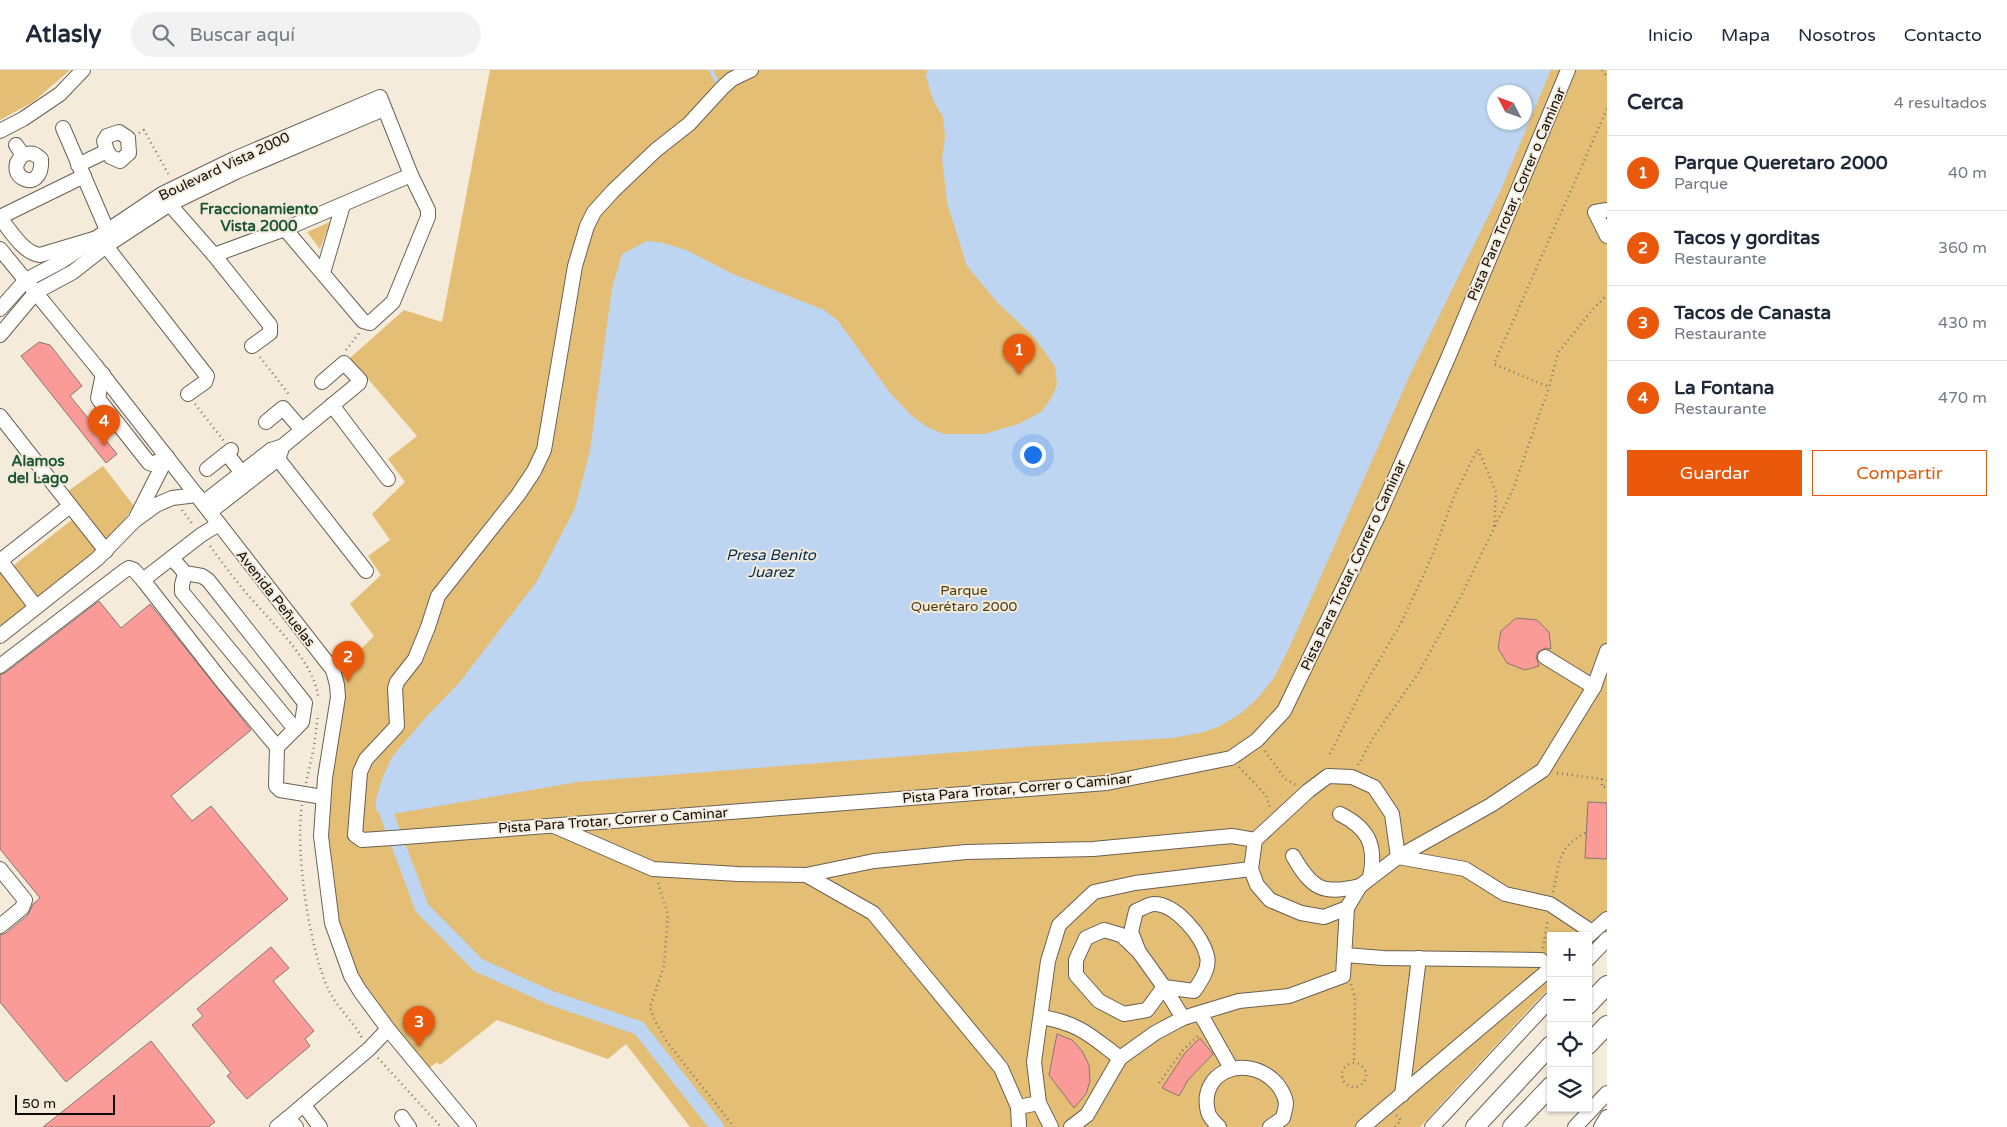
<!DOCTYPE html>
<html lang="es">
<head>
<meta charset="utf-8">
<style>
  body { margin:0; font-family:"Varela Round",sans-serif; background:#f2f2f3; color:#1f2937 }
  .controls { position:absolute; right:15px; bottom:15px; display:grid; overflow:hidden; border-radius:0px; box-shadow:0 1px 4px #0004 }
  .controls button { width:45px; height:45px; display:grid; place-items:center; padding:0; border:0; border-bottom:1px solid #e0e1e3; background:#fff; color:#1f2937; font:25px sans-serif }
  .compass { position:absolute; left:1487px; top:15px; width:45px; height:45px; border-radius:50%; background:#fff; box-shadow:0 1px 4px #0004; rotate:311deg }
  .scale { position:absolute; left:15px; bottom:12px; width:100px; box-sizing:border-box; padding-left:5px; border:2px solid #0f0c07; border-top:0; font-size:14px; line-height:18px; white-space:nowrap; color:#0f0c07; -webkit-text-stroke:4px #f4ebdb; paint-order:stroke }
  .you { position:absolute; left:1032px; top:384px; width:18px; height:18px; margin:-12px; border:4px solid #fff; border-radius:50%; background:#1a73e8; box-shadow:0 0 0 8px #1a73e833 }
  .badge { display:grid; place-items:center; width:32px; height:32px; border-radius:50%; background:#ea580c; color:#fff; font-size:16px; font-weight:700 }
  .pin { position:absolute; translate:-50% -41px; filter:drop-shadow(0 1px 2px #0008) }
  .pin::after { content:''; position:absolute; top:26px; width:18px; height:15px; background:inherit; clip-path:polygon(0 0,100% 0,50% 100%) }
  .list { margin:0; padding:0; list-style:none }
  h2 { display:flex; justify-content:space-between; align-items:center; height:65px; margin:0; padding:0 20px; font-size:21px }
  h2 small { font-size:16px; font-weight:400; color:#747a83 }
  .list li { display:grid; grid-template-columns:32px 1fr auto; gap:15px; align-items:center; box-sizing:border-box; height:75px; padding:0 20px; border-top:1px solid #e0e1e3 }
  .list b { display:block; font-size:19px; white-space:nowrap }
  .list p { margin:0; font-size:16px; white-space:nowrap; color:#747a83 }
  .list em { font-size:16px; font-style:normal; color:#747a83 }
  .actions { display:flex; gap:10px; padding:15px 20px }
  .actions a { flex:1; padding:11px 0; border:1px solid #ea580c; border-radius:0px; text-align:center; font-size:18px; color:#ea580c }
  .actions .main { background:#ea580c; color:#fff }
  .icon { flex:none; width:28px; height:28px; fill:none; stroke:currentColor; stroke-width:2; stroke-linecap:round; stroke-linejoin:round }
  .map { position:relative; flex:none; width:1607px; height:1057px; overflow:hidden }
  header { display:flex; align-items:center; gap:30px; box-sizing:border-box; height:70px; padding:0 25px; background:#fff; border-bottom:1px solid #e0e1e3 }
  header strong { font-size:24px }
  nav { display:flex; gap:28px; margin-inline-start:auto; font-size:18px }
  .search { width:350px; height:45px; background:#f2f2f3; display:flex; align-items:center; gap:12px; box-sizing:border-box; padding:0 18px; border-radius:28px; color:#747a83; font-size:19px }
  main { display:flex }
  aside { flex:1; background:#fff }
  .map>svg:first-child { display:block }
  .green { fill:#e4be75; fill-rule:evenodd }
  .water { fill:#bdd5f0; fill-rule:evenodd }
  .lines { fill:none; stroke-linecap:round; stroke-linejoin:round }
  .stream { stroke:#bdd5f0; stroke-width:4 }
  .canal { stroke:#bdd5f0; stroke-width:14 }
  .building { fill:#fb9b97; stroke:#877573 }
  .minor-casing { stroke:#696153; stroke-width:16 }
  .major-casing { stroke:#696153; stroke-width:20 }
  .path { stroke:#7c766c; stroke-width:2.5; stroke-dasharray:1 4; stroke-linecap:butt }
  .minor { stroke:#fff; stroke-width:14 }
  .major { stroke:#fff; stroke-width:18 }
  .labels { text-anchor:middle; stroke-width:4; stroke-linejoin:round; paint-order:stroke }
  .street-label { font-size:14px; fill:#0f0c07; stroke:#f4ebdb }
  .park-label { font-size:14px; fill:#4c3a15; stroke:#f4ebdb }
  .neighbourhood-label { font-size:15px; font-weight:bold; fill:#1a5536; stroke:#f4ebdb }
  .water-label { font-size:15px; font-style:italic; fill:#002c55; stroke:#f4ebdb }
</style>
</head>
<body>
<header>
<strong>Atlasly</strong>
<div class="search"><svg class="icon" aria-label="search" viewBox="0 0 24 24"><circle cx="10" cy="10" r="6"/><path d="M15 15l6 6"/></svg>Buscar aquí</div>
<nav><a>Inicio</a><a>Mapa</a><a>Nosotros</a><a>Contacto</a></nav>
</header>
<main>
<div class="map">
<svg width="1607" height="1057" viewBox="0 0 1607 1057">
  <rect width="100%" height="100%" fill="#f4ebdb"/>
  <g class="green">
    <polygon points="0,0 70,0 33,32 0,50"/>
    <path d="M490,0H1607V855L1588,875V866H1551V916L1420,1057H690L626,974L608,989L497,950L440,995L437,992L424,1002L386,961L332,853L321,766L338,627L333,600L349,591L374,566L350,534L381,505L368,486L390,470L372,444L405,412L388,389L417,366L350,288L404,240L442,252ZM1494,22H1524V52H1494Z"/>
    <polygon points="330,152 320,179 307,162"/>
    <polygon points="103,396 134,436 106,476 64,424"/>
    <polygon points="73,449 98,483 38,533 9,499"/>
    <polygon points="0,492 36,537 0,565"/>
  </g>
  <path class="water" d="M927,0H1551L1500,122L1410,305L1290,576L1274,608L1257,629L1240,644L1220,656L1204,662L1173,668L1037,676L578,712L387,745L379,743L376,739V730L382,709L392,687L427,646L459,613L537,511L575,438L590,380L612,218L622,184L647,171L660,172L686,180L733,204L824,240L838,251L891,324L912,346L927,357L944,364H984L1018,354L1041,342L1052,327L1057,315L1055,297L1035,268L997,232L967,196L947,133L942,88L945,67L943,47L933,30L926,7ZM1494,22H1524V52H1494Z"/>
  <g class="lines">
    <polyline class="stream" points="711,0 719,16"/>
    <polyline class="canal" points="387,745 422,838 478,895 551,928 639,958 717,1057"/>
  </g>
  <g class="building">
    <polygon points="39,272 50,275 82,316 70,326 117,384 106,393 21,286"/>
    <polygon points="99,531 121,558 150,534 251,660 171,726 192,751 211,736 288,829 66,1012 0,932 0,865 6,863 28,845 33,834 40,828 0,779 0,605 5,603"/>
    <polygon points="1516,548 1537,550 1549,562 1551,579 1545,578 1538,582 1536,587 1539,596 1525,600 1507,593 1498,578 1501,561"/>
    <polygon points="1588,732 1607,733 1607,789 1585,788"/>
    <polygon points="271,877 289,898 273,911 314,961 305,969 310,976 247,1029 227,1006 231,1003 192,955 203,946 197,939"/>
    <polygon points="1057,964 1072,970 1082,981 1089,995 1090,1011 1086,1024 1074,1038 1049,1005"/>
    <polygon points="1200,968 1213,984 1188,1010 1179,1026 1162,1018 1185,983"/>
    <polygon points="151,971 215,1052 208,1057 43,1057"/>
  </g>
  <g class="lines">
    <g class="minor-casing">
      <g id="minor">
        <polyline points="751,0 732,9 723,17 689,54 656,80 613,121 594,142 587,156 575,196 544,380 534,401 518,425 438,526 428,557 415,589 397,612 395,618 397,656 366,689 360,702 355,765 362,770 392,768 1107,713 1231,688 1257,670 1284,641 1380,442 1448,288 1568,0"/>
        <polyline points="63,58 110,167"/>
        <polyline points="0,61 23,49 60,24 83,0"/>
        <path d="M16,75L23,85C0,106 44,127 41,89C34,83 31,82 23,85"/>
        <polyline points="78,95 107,81 111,87 120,91 129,83 128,68 119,62 107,66 104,71 107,81"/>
        <polyline points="165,129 214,185 270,255 270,263 252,276"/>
        <polyline points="1607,140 1595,142 1607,166"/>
        <polyline points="0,147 84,106"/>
        <path d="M0,148C11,161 23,183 40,185L97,168L106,176L207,306L205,312L188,324"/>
        <polyline points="0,179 95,295 333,600 337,615 338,627 325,708 321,766 332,853 351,906 360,921 388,959 469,1057"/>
        <polyline points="214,185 285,159 411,105"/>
        <polyline points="323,203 343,135"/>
        <polyline points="0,239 26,210 62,191 162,124 234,89 380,27 411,105 428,140 428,147 393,232 370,253 363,251 285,159"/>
        <polyline points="0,265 36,222 73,202 106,176 170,134 238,101 384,39"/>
        <polyline points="103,304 98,328 100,331 149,393 152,394 167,387"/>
        <polyline points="332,335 388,409"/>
        <polyline points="0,346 106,481"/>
        <polyline points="266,352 283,338 302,360"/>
        <polyline points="271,380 366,501"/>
        <polyline points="227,384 242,403"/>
        <polyline points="207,399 231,380"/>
        <polyline points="203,433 271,380 283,376 359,313 360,310 344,293 322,312"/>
        <polyline points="210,442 278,389 281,381"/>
        <polyline points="137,446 167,387"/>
        <polyline points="219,454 201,465 143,510 221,610 277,677 276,716 280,720 323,727"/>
        <polyline points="172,488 185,503 202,506 208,510 305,633 302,652 277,677"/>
        <polyline points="0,490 36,537"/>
        <polyline points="0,491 70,436"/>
        <polyline points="185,503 182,515 182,522 295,659"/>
        <polyline points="0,566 97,489 134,451 156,435 172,428 197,425"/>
        <polyline points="1545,587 1594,617"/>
        <polyline points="0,596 124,501 129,498 134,500 143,510"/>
        <polygon points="1328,706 1352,707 1374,717 1392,744 1398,787 1360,816 1347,838 1324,847 1301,843 1270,830 1257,815 1251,799 1255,770 1308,721"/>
        <path d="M1340,744C1368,758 1377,775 1370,807"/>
        <polyline points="554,756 653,799 738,804 806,805 873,843 1001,998 1018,1037 1019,1057"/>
        <path d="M1293,786C1312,819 1322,825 1360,816"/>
        <polyline points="1398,787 1491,735 1543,700 1594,617 1607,581"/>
        <polyline points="1398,787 1465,799 1505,824 1550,834 1592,862"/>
        <polyline points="0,799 25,830 22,838 0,856"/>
        <polyline points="806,805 874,791 966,782 1093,779 1232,766 1255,770"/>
        <polyline points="1588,866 1607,849"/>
        <path d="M1139,882L1131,862L1136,841C1141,839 1149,834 1154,834C1176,834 1202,866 1207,886C1210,898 1201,911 1194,921L1164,917L1139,882L1121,865L1104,860L1086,868L1076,890V905L1099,931L1124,944L1147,940L1164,917L1183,948"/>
        <polyline points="1345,885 1383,888 1541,890"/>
        <polyline points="1588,889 1607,869"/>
        <polyline points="1200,943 1231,998"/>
        <path d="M1041,947C1079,953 1091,966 1120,988"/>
        <polyline points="1402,1025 1419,888"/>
        <polyline points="1039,1033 1034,992 1048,891 1059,855 1094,822 1135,813 1251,799"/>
        <polyline points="304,1035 320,1057"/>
        <polyline points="1018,1037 1039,1033 1051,1057"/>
        <polyline points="402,1047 409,1057"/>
        <polyline points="277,1057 288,1048"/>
        <polyline points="296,1057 288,1048 369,979 388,959"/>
        <polyline points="1071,1057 1087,1045 1120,988 1155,963 1183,948 1239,931 1289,926 1343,906 1347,838"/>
        <path d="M1219,1057C1215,1053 1209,1047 1208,1042C1198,1002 1244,984 1273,1010C1279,1015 1285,1025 1286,1033C1286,1037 1284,1043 1283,1048L1270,1057"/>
        <polyline points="1363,1057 1551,898"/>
        <polyline points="1432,1057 1551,929"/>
        <polyline points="1575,1057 1607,1023"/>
        <polyline points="1601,1057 1607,1047"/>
      </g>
    </g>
    <g class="major-casing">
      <g id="major">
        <polyline points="1588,935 1607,915"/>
        <polyline points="1588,975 1607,955"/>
        <polyline points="1475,1057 1551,975"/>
        <polyline points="1512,1057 1551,1016"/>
      </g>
    </g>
    <g class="path">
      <polyline points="1602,0 1607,7"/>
      <polyline points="1607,39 1494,294 1549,317 1558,283 1592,240 1607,225"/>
      <polyline points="139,63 144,60 170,107"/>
      <polyline points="346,280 360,262"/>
      <polyline points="260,287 290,326"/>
      <polyline points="195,334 224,371"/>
      <polyline points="182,440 194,456"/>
      <polyline points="1495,456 1513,419 1549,317"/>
      <path d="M210,476C222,492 234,509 248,525C271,552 313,590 318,626"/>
      <polyline points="1265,681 1285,709 1296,715"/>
      <polyline points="1330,684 1365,614 1400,555 1430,491 1455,424 1478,379 1496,422 1494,458 1461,526 1419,602 1373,668 1358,695"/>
      <polyline points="1239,697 1266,725 1270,737"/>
      <polyline points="1557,703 1607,710"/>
      <polyline points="1602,709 1602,717 1607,717"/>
      <polyline points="306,713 314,677 318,644"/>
      <path d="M302,735C295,782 309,878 329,921C337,937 353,951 362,968"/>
      <polyline points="658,813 668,844 664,896 650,937 653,947 667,972 734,1057"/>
      <path d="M1553,822C1560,792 1557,777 1587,762"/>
      <polyline points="1543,878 1548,849"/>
      <polyline points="1351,914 1355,928 1354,992"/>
      <polyline points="378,988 441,1057"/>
      <circle cx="1354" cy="1005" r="12"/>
      <polyline points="1159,1013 1183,980 1198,966"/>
      <polyline points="1395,1057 1401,1050 1396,1045"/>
    </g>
    <use href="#minor" class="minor"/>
    <use href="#major" class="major"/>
  </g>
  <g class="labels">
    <g class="street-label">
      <text transform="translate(224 96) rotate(-25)" y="5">Boulevard Vista 2000</text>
      <text transform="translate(1516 124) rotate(-67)" y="5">Pista Para Trotar, Correr o Caminar</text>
      <text transform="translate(1353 495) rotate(-65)" y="5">Pista Para Trotar, Correr o Caminar</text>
      <text transform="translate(276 528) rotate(52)" y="5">Avenida Peñuelas</text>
      <text transform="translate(1017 718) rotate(-5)" y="5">Pista Para Trotar, Correr o Caminar</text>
      <text transform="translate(613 750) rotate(-4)" y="5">Pista Para Trotar, Correr o Caminar</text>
    </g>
    <g class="park-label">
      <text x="964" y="525">Parque<tspan x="964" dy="16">Querétaro 2000</tspan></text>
    </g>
    <g class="neighbourhood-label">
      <text x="259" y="144">Fraccionamiento<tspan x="259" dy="17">Vista 2000</tspan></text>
      <text x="38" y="396">Alamos<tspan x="38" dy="17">del Lago</tspan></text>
    </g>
    <g class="water-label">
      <text x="771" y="490">Presa Benito<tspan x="771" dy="17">Juarez</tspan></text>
    </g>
  </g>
</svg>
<div class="controls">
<button>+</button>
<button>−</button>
<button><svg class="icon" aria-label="locate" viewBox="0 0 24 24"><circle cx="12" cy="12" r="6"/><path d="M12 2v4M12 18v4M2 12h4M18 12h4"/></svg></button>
<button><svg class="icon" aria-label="layers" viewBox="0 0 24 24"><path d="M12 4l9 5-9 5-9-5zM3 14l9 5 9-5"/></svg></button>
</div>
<svg class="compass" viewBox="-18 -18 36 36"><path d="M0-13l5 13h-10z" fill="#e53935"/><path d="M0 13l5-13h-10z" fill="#747a83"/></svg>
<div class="scale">50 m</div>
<div class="you"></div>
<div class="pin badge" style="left:1019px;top:305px">1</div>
<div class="pin badge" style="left:348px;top:612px">2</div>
<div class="pin badge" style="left:419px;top:977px">3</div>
<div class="pin badge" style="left:104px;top:376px">4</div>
</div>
<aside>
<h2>Cerca<small>4 resultados</small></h2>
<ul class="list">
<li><span class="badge">1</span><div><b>Parque Queretaro 2000</b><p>Parque</p></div><em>40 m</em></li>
<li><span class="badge">2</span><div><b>Tacos y gorditas</b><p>Restaurante</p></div><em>360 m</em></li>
<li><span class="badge">3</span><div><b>Tacos de Canasta</b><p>Restaurante</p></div><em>430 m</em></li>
<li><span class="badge">4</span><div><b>La Fontana</b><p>Restaurante</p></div><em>470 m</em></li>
</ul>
<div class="actions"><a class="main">Guardar</a><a>Compartir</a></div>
</aside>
</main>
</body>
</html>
